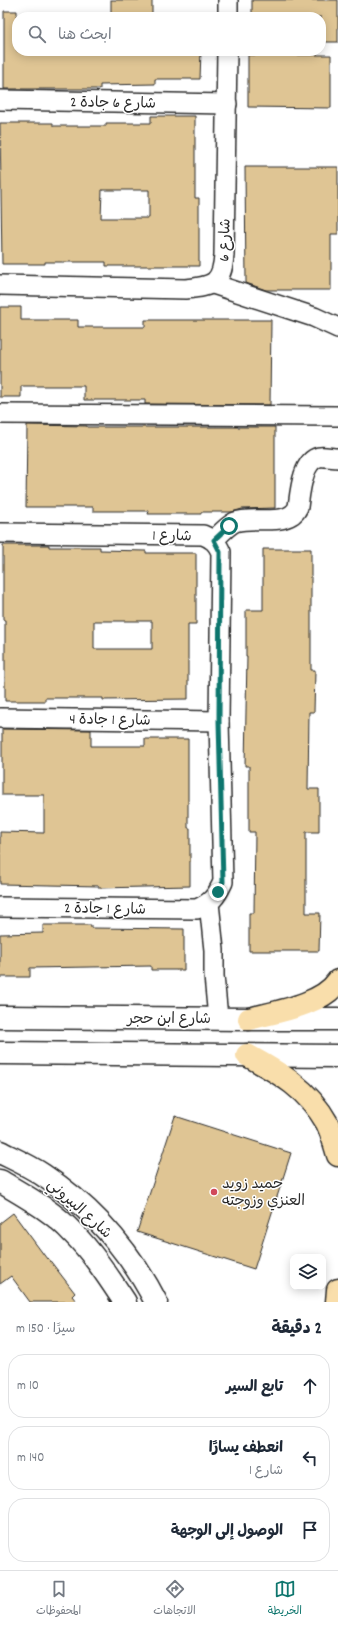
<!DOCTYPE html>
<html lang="ar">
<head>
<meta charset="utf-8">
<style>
  body { margin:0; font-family:Dekko,"Playpen Sans Arabic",sans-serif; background:#f2f2f3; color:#1f2937; direction:rtl }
  .controls { position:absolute; right:12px; bottom:12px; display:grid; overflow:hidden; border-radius:8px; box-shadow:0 2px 10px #0003 }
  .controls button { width:36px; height:36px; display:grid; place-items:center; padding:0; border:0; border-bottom:1px solid #e0e1e3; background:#fff; color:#1f2937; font:20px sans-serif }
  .stop { position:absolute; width:12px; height:12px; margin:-9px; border:3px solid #0f766e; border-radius:50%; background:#fff }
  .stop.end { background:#0f766e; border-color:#fff; box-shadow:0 1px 4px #0008 }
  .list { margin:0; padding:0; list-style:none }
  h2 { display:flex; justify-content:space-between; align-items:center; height:52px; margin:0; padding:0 16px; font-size:17px }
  h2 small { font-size:13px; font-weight:400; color:#747a83 }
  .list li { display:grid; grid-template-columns:26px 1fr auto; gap:12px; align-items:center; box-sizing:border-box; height:64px; margin:0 8px 8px; padding:0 8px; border:1px solid #e0e1e3; border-radius:16px }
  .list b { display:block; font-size:15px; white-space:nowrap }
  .list p { margin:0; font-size:13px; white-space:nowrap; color:#747a83 }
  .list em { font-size:13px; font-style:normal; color:#747a83 }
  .icon { flex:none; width:22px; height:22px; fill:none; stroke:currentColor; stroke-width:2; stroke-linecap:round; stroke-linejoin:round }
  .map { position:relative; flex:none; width:338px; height:1302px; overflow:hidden; direction:ltr }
  .search { position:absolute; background:#fff; box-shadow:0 2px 10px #0003; left:12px; right:12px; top:12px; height:44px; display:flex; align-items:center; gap:10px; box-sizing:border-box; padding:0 14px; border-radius:16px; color:#747a83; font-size:15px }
  .sheet { height:268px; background:#fff }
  nav { display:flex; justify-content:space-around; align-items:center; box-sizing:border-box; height:56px; border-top:1px solid #e0e1e3; background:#fff; font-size:11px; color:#747a83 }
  nav a { display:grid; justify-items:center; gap:2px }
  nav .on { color:#0f766e }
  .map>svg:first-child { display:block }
  .building { fill:#dfc594; stroke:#2b2b2b; fill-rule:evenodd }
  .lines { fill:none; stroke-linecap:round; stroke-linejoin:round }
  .minor-casing { stroke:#2b2b2b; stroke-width:22 }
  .tertiary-casing { stroke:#2b2b2b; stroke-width:25 }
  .secondary-casing { stroke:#2b2b2b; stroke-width:25 }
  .primary-casing { stroke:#2b2b2b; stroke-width:25 }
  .minor { stroke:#fff; stroke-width:19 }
  .tertiary { stroke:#fff; stroke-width:22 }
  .secondary { stroke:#fff; stroke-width:22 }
  .primary { stroke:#f9deab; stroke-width:22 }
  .route { stroke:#0f766e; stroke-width:5 }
  .poi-dot { fill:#d1495b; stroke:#fff; stroke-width:1.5 }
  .labels { text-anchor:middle; stroke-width:3; stroke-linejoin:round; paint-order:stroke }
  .street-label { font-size:15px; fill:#2b2b2b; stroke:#fff }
  .poi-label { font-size:15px; fill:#2b2b2b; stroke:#fff; text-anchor:start }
</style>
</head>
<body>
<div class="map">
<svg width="338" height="1302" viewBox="0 0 338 1302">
  <rect width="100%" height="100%" fill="#fff"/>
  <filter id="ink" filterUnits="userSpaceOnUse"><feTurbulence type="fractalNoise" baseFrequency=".025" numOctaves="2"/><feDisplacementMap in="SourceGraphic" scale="8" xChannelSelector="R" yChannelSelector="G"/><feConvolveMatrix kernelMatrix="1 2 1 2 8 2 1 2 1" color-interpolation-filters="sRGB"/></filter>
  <g filter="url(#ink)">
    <g class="building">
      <rect x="111" y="0" width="41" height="16"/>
      <polygon points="252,0 338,0 338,42 321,42 321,17 252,17"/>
      <polygon points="4,11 17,11 17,51 201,51 200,79 155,79 155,84 100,85 100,89 4,89"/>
      <polygon points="248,55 331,55 331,108 248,107"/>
      <path d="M151,116H195V198H199V266H106V262H45V264H2L0,123H53V126H106V123H151ZM102,190H149V218H101Z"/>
      <polygon points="245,167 338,167 338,234 331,234 331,290 266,290 246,283"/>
      <polygon points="0,307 21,307 21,320 78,320 78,327 145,327 145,320 271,320 270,405 145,404 145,400 84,400 84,386 21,386 21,397 0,397"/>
      <polygon points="27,425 87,426 87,427 275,427 275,508 242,509 232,512 201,512 201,514 148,514 149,511 93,511 93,507 26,507"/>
      <path d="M3,545H49V547H100V550L146,551V553H196V624H188V699L103,700V698H45V701H5V620H3ZM94,621H152V649H94Z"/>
      <polygon points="263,549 311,549 311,670 315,670 314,712 309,712 308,789 319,789 319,832 306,832 306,913 320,913 319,951 249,951 249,913 254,913 255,832 249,832 249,766 245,766 247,656 246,656 246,610 263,610"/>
      <polygon points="2,729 91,730 91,746 145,746 145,739 188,739 188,828 190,828 190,886 99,888 99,886 0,884 0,832 44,833 44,795 2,795"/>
      <polygon points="43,925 91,925 91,928 184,929 184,970 151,970 151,966 30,968 30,977 0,977 0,934 43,933"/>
      <polygon points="175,1116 291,1153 254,1269 137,1232"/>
      <polygon points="13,1213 47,1259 48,1258 75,1293 72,1296 77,1302 30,1302 11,1276 0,1284 0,1223"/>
    </g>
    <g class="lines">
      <g class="minor-casing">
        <g id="minor">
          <polyline points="228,17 228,0"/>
          <polyline points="0,100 227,104"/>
          <polyline points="213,284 314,317 338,328"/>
          <path d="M0,285L186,289C213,286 222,284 224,255L227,51"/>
          <polyline points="0,414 338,416"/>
          <path d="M0,533L203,535C213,539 217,543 221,552L219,721L223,882C216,897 212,902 197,909L0,907"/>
          <path d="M214,540C220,534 227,526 235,522C253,515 289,528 298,507C300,493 302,461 319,457C324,456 332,458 338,458"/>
          <polyline points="0,718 219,721"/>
          <polyline points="209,903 214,950 214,976 218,1018"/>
        </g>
      </g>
      <g class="tertiary-casing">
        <g id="tertiary">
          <path d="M0,1152C14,1159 30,1166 43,1175C91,1207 130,1251 156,1302"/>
          <path d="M0,1181C25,1196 53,1211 73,1233C93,1253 109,1278 125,1302"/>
        </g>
      </g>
      <g class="secondary-casing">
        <g id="secondary">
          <polyline points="0,1017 249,1019 338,1019"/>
          <polyline points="0,1053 338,1056"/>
        </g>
      </g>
      <g class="primary-casing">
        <g id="primary">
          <path d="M249,1019C276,1012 322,1005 338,981"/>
          <path d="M247,1055C280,1073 308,1089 327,1123C332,1133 335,1145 338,1155"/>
          <polyline points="337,1302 338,1290"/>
        </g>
      </g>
      <use href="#minor" class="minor"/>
      <use href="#tertiary" class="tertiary"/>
      <use href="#secondary" class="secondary"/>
      <use href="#primary" class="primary"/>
    </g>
  </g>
  <g class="lines" filter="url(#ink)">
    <polyline class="route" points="218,892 223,882 219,721 220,552 214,540 229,526"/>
  </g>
  <circle class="poi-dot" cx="214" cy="1192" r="4"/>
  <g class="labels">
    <g class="street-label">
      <text transform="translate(113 102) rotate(1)" y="5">شارع 6 جادة 2</text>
      <text transform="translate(224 240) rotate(-88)" y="5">شارع 6</text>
      <text transform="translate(172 535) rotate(1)" y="5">شارع 1</text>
      <text transform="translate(110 719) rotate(1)" y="5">شارع 1 جادة 4</text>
      <text transform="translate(105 908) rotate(1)" y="5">شارع 1 جادة 2</text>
      <text x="169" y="1023">شارع ابن حجر</text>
      <text transform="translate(80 1208) rotate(42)" y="5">شارع البيروني</text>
    </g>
    <g class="poi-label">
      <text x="222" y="1188">حميد زويد<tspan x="222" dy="17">العنزي وزوجته</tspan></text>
    </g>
  </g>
</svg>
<div class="controls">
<button><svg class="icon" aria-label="layers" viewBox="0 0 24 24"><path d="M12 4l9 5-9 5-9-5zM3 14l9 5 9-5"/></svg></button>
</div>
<div class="stop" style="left:229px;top:526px"></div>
<div class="stop end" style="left:218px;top:892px"></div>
<div class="search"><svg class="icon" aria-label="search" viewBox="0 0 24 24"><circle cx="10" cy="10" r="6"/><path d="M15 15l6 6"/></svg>ابحث هنا</div>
</div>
<section class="sheet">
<h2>2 دقيقة<small>سيرًا · 150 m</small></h2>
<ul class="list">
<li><svg class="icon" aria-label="ahead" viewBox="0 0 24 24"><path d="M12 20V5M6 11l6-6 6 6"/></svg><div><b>تابع السير</b></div><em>10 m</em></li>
<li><svg class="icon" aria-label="left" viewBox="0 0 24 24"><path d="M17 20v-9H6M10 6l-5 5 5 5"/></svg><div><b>انعطف يسارًا</b><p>شارع 1</p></div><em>140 m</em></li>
<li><svg class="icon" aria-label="arrive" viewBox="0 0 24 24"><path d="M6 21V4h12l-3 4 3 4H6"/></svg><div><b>الوصول إلى الوجهة</b></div></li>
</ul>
</section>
<nav>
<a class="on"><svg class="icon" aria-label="map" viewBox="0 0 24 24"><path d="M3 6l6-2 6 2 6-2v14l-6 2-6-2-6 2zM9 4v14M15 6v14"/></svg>الخريطة</a>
<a><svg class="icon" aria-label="directions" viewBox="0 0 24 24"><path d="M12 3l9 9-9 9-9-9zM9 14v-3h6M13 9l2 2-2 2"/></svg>الاتجاهات</a>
<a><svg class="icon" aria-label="saved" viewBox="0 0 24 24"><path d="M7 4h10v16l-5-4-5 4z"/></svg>المحفوظات</a>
</nav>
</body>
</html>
